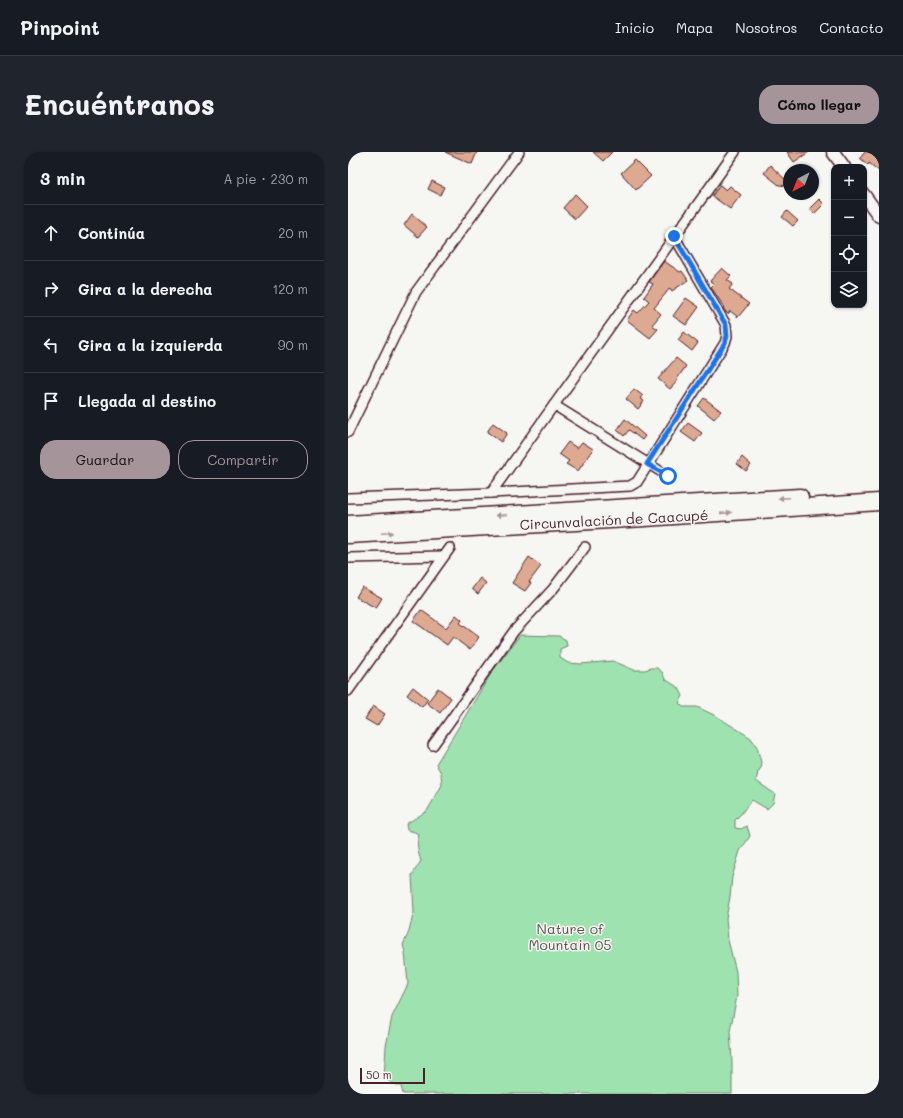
<!DOCTYPE html>
<html lang="es">
<head>
<meta charset="utf-8">
<style>
  body { margin:0; font-family:Mali,sans-serif; background:#20242c; color:#f1f3f6 }
  .controls { position:absolute; right:12px; top:12px; display:grid; overflow:hidden; border-radius:8px; box-shadow:0 1px 3px #0004 }
  .controls button { width:36px; height:36px; display:grid; place-items:center; padding:0; border:0; border-bottom:1px solid #363941; background:#171b24; color:#f1f3f6; font:20px sans-serif }
  .compass { position:absolute; left:435px; top:12px; width:36px; height:36px; border-radius:50%; background:#171b24; box-shadow:0 1px 3px #0004; rotate:222deg }
  .scale { position:absolute; left:12px; bottom:10px; width:65px; box-sizing:border-box; padding-left:4px; border:2px solid #4a1f2b; border-top:0; font-size:11px; line-height:14px; white-space:nowrap; color:#4a1f2b; -webkit-text-stroke:3px #f6f6f2; paint-order:stroke }
  .stop { position:absolute; width:12px; height:12px; margin:-9px; border:3px solid #1a73e8; border-radius:50%; background:#fff }
  .stop.end { background:#1a73e8; border-color:#fff; box-shadow:0 1px 4px #0008 }
  .list { margin:0; padding:0; list-style:none }
  h2 { display:flex; justify-content:space-between; align-items:center; height:52px; margin:0; padding:0 16px; font-size:17px }
  h2 small { font-size:13px; font-weight:400; color:#9ea1a6 }
  .list li { display:grid; grid-template-columns:26px 1fr auto; gap:12px; align-items:center; box-sizing:border-box; height:56px; padding:0 16px; border-top:1px solid #363941 }
  .list b { display:block; font-size:15px; white-space:nowrap }
  .list em { font-size:13px; font-style:normal; color:#9ea1a6 }
  .actions { display:flex; gap:8px; padding:12px 16px }
  .actions a { flex:1; padding:9px 0; border:1px solid #a6949b; border-radius:16px; text-align:center; font-size:14px; color:#a6949b }
  .actions .main { background:#a6949b; color:#111 }
  .icon { flex:none; width:22px; height:22px; fill:none; stroke:currentColor; stroke-width:2; stroke-linecap:round; stroke-linejoin:round }
  .map { position:relative; flex:none; width:531px; height:942px; overflow:hidden; border-radius:16px }
  header { display:flex; align-items:center; gap:24px; box-sizing:border-box; height:56px; padding:0 20px; background:#171b24; border-bottom:1px solid #363941 }
  header strong { font-size:19px }
  nav { display:flex; gap:22px; margin-inline-start:auto; font-size:14px }
  .intro { display:flex; align-items:center; justify-content:space-between; box-sizing:border-box; height:96px; padding:0 24px }
  h1 { margin:0; font-size:28px }
  .button { padding:10px 18px; border-radius:16px; background:#a6949b; color:#111; font-size:14px; font-weight:700 }
  main { display:flex; gap:24px; padding:0 24px }
  aside { flex:1; background:#171b24; border-radius:16px; box-shadow:0 1px 3px #0004 }
  .map>svg:first-child { display:block }
  .green { fill:#9ee3af; stroke:#74816d }
  .building { fill:#dda991; stroke:#4a1f2b }
  .lines { fill:none; stroke-linecap:round; stroke-linejoin:round }
  .street-casing { stroke:#4a1f2b; stroke-width:12 }
  .secondary-casing { stroke:#4a1f2b; stroke-width:15 }
  .highway-casing { stroke:#4a1f2b; stroke-width:19 }
  .street { stroke:#f6f6f2; stroke-width:9 }
  .secondary { stroke:#f6f6f2; stroke-width:12 }
  .highway { stroke:#f6f6f2; stroke-width:16 }
  .oneway { fill:#a99598 }
  .route { stroke:#1a73e8; stroke-width:5 }
  .labels { text-anchor:middle; stroke-width:3; stroke-linejoin:round; paint-order:stroke }
  .street-label { font-size:14px; fill:#4a1f2b; stroke:#f6f6f2 }
  .park-label { font-size:14px; fill:#5f504c; stroke:#f6f6f2 }
</style>
</head>
<body>
<header>
<strong>Pinpoint</strong>
<nav><a>Inicio</a><a>Mapa</a><a>Nosotros</a><a>Contacto</a></nav>
</header>
<div class="intro"><h1>Encuéntranos</h1><a class="button">Cómo llegar</a></div>
<main>
<aside>
<h2>3 min<small>A pie · 230 m</small></h2>
<ul class="list">
<li><svg class="icon" aria-label="ahead" viewBox="0 0 24 24"><path d="M12 20V5M6 11l6-6 6 6"/></svg><div><b>Continúa</b></div><em>20 m</em></li>
<li><svg class="icon" aria-label="right" viewBox="0 0 24 24"><path d="M7 20v-9h11M14 6l5 5-5 5"/></svg><div><b>Gira a la derecha</b></div><em>120 m</em></li>
<li><svg class="icon" aria-label="left" viewBox="0 0 24 24"><path d="M17 20v-9H6M10 6l-5 5 5 5"/></svg><div><b>Gira a la izquierda</b></div><em>90 m</em></li>
<li><svg class="icon" aria-label="arrive" viewBox="0 0 24 24"><path d="M6 21V4h12l-3 4 3 4H6"/></svg><div><b>Llegada al destino</b></div></li>
</ul>
<div class="actions"><a class="main">Guardar</a><a>Compartir</a></div>
</aside>
<div class="map">
<svg width="531" height="942" viewBox="0 0 531 942">
  <rect width="100%" height="100%" fill="#f6f6f2"/>
  <filter id="ink" filterUnits="userSpaceOnUse"><feTurbulence type="fractalNoise" baseFrequency=".025" numOctaves="2"/><feDisplacementMap in="SourceGraphic" scale="8" xChannelSelector="R" yChannelSelector="G"/><feConvolveMatrix kernelMatrix="1 2 1 2 8 2 1 2 1" color-interpolation-filters="sRGB"/></filter>
  <g filter="url(#ink)">
    <path class="green" d="M172,483L211,484L218,488L219,494L212,497V506L220,511L233,512L265,509L286,518H297L303,516H309L314,520L317,527L331,536L335,544L331,551L335,555H349L368,564L403,586L409,595L414,614L410,620L408,629L427,642L425,651L419,657L404,648C398,654 394,662 387,668V676L393,677L399,674L402,684L392,699L384,725L382,745L378,766L380,788L388,820L389,844L382,879L384,910V942H55L53,934L46,932L36,926L38,894L44,865L60,832L57,800L55,793L60,782L66,760L64,723L73,709C70,700 68,693 71,683L67,680L59,678L58,672L79,659L94,633L93,621L88,612L144,520Z"/>
    <g class="building">
      <polygon points="97,0 129,0 124,12"/>
      <polygon points="245,0 264,0 255,9"/>
      <polygon points="439,0 461,0 446,10"/>
      <polygon points="517,0 524,0 531,6 531,19 521,11 520,13 512,6"/>
      <polygon points="287,8 303,24 288,38 273,21"/>
      <polygon points="422,13 441,31 441,34 431,33 416,21"/>
      <polygon points="84,29 96,35 92,43 80,37"/>
      <polygon points="372,33 378,38 382,34 393,43 382,57 364,44"/>
      <polygon points="227,42 239,54 227,67 215,56"/>
      <polygon points="471,47 476,52 466,62 461,57"/>
      <polygon points="439,59 450,69 445,74 434,65"/>
      <polygon points="64,62 79,75 70,85 56,73"/>
      <polygon points="316,109 332,120 334,119 340,128 324,139 322,136 306,156 313,162 304,173 310,177 302,186 279,168 286,158 290,161 301,149 296,145 305,132 301,130"/>
      <polygon points="374,116 383,124 379,128 385,132 381,137 401,152 390,165 382,159 380,162 377,159 375,156 376,155 363,135 366,132 362,129"/>
      <polygon points="338,146 351,155 338,173 325,164"/>
      <polygon points="336,180 350,191 344,199 330,188"/>
      <polygon points="328,206 338,214 329,227 330,228 322,237 310,227"/>
      <polygon points="286,237 295,244 292,246 296,249 290,257 278,247"/>
      <polygon points="356,246 373,259 366,267 350,254"/>
      <polygon points="277,267 297,284 294,288 281,278 276,284 269,278"/>
      <polygon points="145,271 159,281 153,290 139,280"/>
      <polygon points="340,271 354,281 347,290 333,280"/>
      <polygon points="220,290 229,296 234,290 245,297 230,319 218,312 221,309 211,302"/>
      <polygon points="394,305 403,313 398,319 389,312"/>
      <polygon points="181,405 193,414 181,430 183,431 177,439 164,431"/>
      <polygon points="132,426 138,431 130,442 124,437"/>
      <polygon points="14,435 34,446 28,456 8,445"/>
      <polygon points="73,458 98,476 108,463 114,468 112,471 131,485 122,498 105,485 99,493 65,469"/>
      <polygon points="65,535 80,547 74,555 59,543"/>
      <polygon points="90,536 103,546 92,561 79,551"/>
      <polygon points="25,554 37,562 29,574 17,567"/>
    </g>
    <g class="lines">
      <g class="street-casing">
        <g id="street">
          <polyline points="206,253 320,324"/>
          <polyline points="0,280 68,140 171,0"/>
          <polyline points="143,341 387,0"/>
          <polyline points="0,346 143,341 282,334 289,330 377,191 379,184 378,173 326,84"/>
          <polyline points="0,406 95,404"/>
          <polyline points="0,539 102,396"/>
          <polyline points="85,593 166,479 205,437 237,395"/>
        </g>
      </g>
      <g class="secondary-casing">
        <g id="secondary">
          <polyline points="485,0 496,15"/>
          <polyline points="516,43 531,64"/>
        </g>
      </g>
      <g class="highway-casing">
        <g id="highway">
          <polyline points="0,372 452,345"/>
          <polyline points="0,383 297,366 531,350"/>
        </g>
      </g>
      <use href="#street" class="street"/>
      <use href="#secondary" class="secondary"/>
      <use href="#highway" class="highway"/>
    </g>
    <defs><path id="oneway-solid" d="M-6-.8H1V-3.2L6.5 0L1 3.2V.8H-6Z"/></defs>
    <g class="oneway">
      <use href="#oneway-solid" transform="translate(436 346) rotate(177)"/>
      <use href="#oneway-solid" transform="translate(378 361) rotate(-4)"/>
      <use href="#oneway-solid" transform="translate(153 363) rotate(177)"/>
      <use href="#oneway-solid" transform="translate(39 381) rotate(-3)"/>
    </g>
  </g>
  <g class="lines" filter="url(#ink)">
    <polyline class="route" points="320,324 299,312 377,191 379,184 378,173 326,84"/>
  </g>
  <g class="labels">
    <g class="street-label">
      <text transform="translate(266 368) rotate(-3)" y="5">Circunvalación de Caacupé</text>
    </g>
    <g class="park-label">
      <text x="222" y="782">Nature of<tspan x="222" dy="16">Mountain 05</tspan></text>
    </g>
  </g>
</svg>
<div class="controls">
<button>+</button>
<button>−</button>
<button><svg class="icon" aria-label="locate" viewBox="0 0 24 24"><circle cx="12" cy="12" r="6"/><path d="M12 2v4M12 18v4M2 12h4M18 12h4"/></svg></button>
<button><svg class="icon" aria-label="layers" viewBox="0 0 24 24"><path d="M12 4l9 5-9 5-9-5zM3 14l9 5 9-5"/></svg></button>
</div>
<svg class="compass" viewBox="-18 -18 36 36"><path d="M0-13l5 13h-10z" fill="#e53935"/><path d="M0 13l5-13h-10z" fill="#9ea1a6"/></svg>
<div class="scale">50 m</div>
<div class="stop" style="left:320px;top:324px"></div>
<div class="stop end" style="left:326px;top:84px"></div>
</div>
</main>
</body>
</html>
